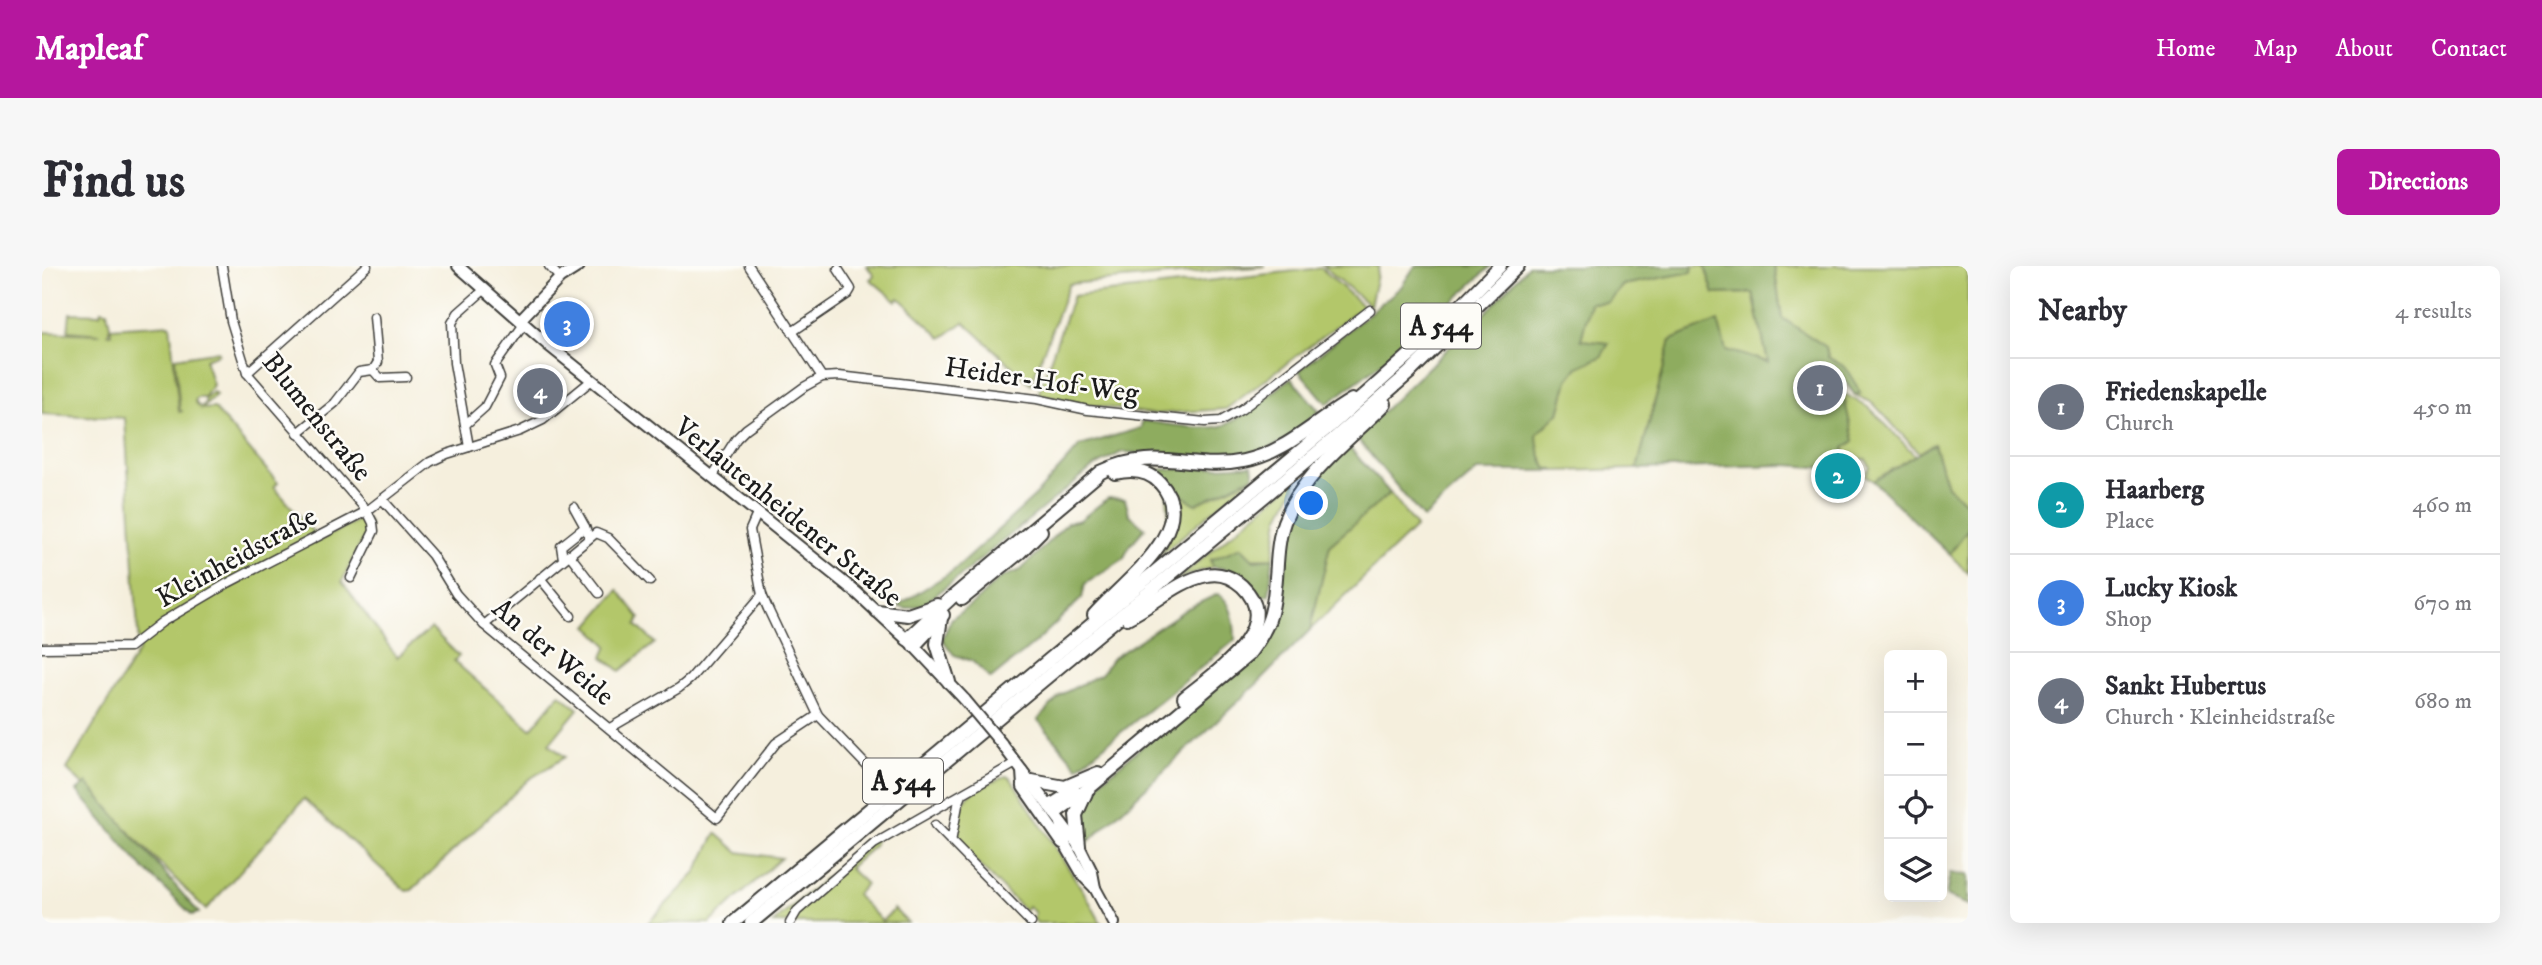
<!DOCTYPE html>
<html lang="en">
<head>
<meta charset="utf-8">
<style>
  body { margin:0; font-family:"IM FELL DW Pica",serif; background:#f7f7f7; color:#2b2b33 }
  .controls { position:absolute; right:21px; bottom:21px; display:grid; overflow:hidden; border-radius:10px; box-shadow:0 7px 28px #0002 }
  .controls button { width:63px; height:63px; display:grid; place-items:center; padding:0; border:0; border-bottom:2px solid #e1e1e2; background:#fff; color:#2b2b33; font:35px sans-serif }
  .you { position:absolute; left:1270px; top:238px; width:24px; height:24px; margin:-18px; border:5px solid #fff; border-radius:50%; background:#1a73e8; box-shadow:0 0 0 10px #1a73e833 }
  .badge { display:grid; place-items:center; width:46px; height:46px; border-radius:50%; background:#b5179e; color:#fff; font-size:23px; font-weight:700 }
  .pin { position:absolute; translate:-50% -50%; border:4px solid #fff; box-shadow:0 2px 7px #0006 }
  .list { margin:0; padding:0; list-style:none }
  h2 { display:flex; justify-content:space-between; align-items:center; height:91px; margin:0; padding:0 28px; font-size:30px }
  h2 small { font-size:23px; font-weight:400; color:#7c7c81 }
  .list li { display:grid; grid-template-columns:46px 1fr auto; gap:21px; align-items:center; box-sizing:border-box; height:98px; padding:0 28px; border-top:2px solid #e1e1e2 }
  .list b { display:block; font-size:26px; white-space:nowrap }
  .list p { margin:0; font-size:23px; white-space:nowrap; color:#7c7c81 }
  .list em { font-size:23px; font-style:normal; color:#7c7c81 }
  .icon { flex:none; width:38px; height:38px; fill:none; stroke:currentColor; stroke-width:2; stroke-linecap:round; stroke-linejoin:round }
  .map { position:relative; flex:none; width:1926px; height:657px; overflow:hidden; border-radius:10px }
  header { display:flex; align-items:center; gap:42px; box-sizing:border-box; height:98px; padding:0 35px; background:#b5179e; color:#fff }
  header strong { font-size:33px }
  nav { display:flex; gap:38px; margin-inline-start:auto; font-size:24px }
  .intro { display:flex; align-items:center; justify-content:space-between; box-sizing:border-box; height:168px; padding:0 42px }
  h1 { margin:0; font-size:49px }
  .button { padding:18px 32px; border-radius:10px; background:#b5179e; color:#fff; font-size:24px; font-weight:700 }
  main { display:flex; gap:42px; padding:0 42px }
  aside { flex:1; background:#fff; border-radius:10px; box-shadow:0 7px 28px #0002 }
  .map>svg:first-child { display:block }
  .green { fill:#b3c76b; stroke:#687244; stroke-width:2 }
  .forest { fill:#8eac5f; stroke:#55643e; stroke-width:2 }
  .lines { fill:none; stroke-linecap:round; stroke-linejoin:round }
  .minor-casing { stroke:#3d3c39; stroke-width:11 }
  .major-casing { stroke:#3d3c39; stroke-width:14 }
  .highway-casing { stroke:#3d3c39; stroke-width:16 }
  .minor { stroke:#fff; stroke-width:8 }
  .major { stroke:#fff; stroke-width:10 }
  .highway { stroke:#fff; stroke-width:12 }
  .major-bridge-casing { stroke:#3d3c39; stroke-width:14; stroke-linecap:butt }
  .major-bridge { stroke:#fff; stroke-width:10 }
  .labels { text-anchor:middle; stroke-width:5; stroke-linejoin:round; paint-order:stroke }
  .shield { fill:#fdfcf7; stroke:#605f5e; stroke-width:2 }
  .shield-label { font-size:26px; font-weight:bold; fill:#1c1c1c }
  .street-label { font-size:28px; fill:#1c1c1c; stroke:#fdfcf7 }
</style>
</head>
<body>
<header>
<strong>Mapleaf</strong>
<nav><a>Home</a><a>Map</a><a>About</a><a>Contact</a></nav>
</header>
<div class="intro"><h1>Find us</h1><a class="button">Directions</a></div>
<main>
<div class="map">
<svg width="1926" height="657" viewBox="0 0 1926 657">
  <rect width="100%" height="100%" fill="#fdfcf7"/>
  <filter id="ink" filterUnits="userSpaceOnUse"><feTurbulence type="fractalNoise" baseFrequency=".0143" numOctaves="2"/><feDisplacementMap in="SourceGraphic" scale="14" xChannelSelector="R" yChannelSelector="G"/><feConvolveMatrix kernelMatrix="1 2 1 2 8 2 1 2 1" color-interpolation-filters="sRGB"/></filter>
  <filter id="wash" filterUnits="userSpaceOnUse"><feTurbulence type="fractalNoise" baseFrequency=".00686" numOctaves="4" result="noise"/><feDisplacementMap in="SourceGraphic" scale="28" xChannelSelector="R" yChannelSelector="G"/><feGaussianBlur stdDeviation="1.57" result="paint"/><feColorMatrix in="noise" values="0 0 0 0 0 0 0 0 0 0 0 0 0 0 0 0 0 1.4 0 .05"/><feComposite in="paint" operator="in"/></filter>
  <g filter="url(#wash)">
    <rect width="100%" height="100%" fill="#f5efdd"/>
    <g class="green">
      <polygon points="825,0 1223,0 1027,18 989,118 922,56 900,72 857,32 854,35 828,13 832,10"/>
      <polygon points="1281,0 1337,0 1328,40"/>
      <polygon points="1651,0 1663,0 1672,28 1711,27 1726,96 1683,84 1629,74 1595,203 1514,205 1504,202 1495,181 1495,168 1517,147 1526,114 1536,101 1559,90 1567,77 1539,74 1548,37 1566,36 1581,19 1649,6"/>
      <polygon points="1732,0 1926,0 1926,239 1905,220 1892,178 1877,187 1831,137 1813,129 1818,127 1803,102 1786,91 1784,81 1740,52"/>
      <polygon points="1279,2 1321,40 1184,143 1111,148 1047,139 996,128 1031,30"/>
      <polygon points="59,44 65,45 68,60 66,68 69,68 69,62 128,58 137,146 141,145 138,145 133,92 176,85 177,88 163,93 171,119 162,132 155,132 153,135 157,141 163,139 163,133 171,126 174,129 160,143 172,142 236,217 232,221 278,274 322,251 328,258 300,316 355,391 389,362 417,390 412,395 489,463 518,428 536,443 507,478 523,491 486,514 370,624 364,625 262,533 164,644 25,503 97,384 83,152 0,148 0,66 59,68 26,65 28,47 58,48"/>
      <polygon points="1801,127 1829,143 1873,189 1831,215 1823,209 1828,201 1824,193 1814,194 1813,205 1803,203"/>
      <polygon points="1212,210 1117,290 1128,270 1124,216 1154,238"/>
      <polygon points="1254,214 1253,221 1237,252 1231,292 1169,293 1171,301 1148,308 1130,318"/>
      <polygon points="1348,227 1374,261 1268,364 1288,279"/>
      <polygon points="1926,263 1926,307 1907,288"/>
      <polygon points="576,324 598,352 594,359 613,377 578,405 561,391 566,380 546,360"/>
      <path d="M964,510L968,511L1045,631L1059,657H995L991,652L993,647L986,640L983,645L921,583C916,574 916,567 916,556C918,527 939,519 964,510Z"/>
      <polygon points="674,567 696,586 739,592 668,657 606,657 654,607"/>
      <polygon points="833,570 833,579 807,602 824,618 814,629 840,655 852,643 866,657 731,657"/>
    </g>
    <g class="forest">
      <polygon points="1373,0 1449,0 1374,71 1285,138 1257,105 1359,21"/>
      <path d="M1486,0H1651L1650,6L1581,19L1566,36L1548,37L1539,74L1567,77L1559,91L1536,101L1526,114L1517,147L1495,168C1495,181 1498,191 1504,202L1514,205H1435L1381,252L1314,171L1451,39Z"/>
      <polygon points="1663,0 1732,0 1740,52 1784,81 1786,91 1803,101 1819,127 1813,129 1795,105 1760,109 1772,135 1801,127 1812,175 1802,182 1803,203 1744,199 1595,203 1629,74 1676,55 1684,84 1726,96 1711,27 1672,28"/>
      <path d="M1249,112L1277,145L1248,172L1215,188L1182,192L1080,186L1051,201L922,307L882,338L864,343L855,340L911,305L991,232L1038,180L1099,162L1100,155C1122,157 1162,166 1182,159C1207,149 1228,128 1249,112Z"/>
      <polygon points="1892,178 1905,220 1926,239 1926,263 1907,288 1831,215"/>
      <polygon points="1306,180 1348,227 1288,279 1268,364 1219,414 1046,576 1038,565 1039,541 1062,512 1210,389 1232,359 1244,268 1255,236 1278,206"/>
      <polygon points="1210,199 1212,210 1154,238 1134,226 1112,204"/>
      <polygon points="1066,232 1083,233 1087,248 1103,262 1089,278 1081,293 1043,318 1040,332 994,376 949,413 930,395 912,389 900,373 910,352 932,337 958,312 979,304 1025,257 1038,254"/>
      <path d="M1199,281L1212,294L1231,292L1227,329L1216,330C1203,307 1197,304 1171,301L1168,294Z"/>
      <path d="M1176,328C1190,336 1193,358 1193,374L1036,501L996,454L1018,429L1059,408L1071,392L1146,342Z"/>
      <polygon points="45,517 157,647 150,649 101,602 35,525"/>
      <polygon points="1908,607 1926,609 1926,639 1904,630"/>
    </g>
  </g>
  <g filter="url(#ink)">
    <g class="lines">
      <g class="minor-casing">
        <g id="minor">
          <polyline points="180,0 189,55 205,107 325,245 331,257 332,265 309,312"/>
          <polyline points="507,0 518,12"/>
          <polyline points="707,0 780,111"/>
          <polyline points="750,66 806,28 809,23 796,3"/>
          <polyline points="331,104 338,112 364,111"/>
          <polyline points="205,107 325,0"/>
          <polyline points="424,158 443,141 458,112 453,99 482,58"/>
          <polyline points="256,167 293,137 317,106 331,104 336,96 332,51"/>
          <polyline points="427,181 412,97 410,57 416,47 442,24"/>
          <polyline points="670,211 694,173 704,163 762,121 780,111 797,110 858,117 995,133 1046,144 1163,156 1179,155 1200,143 1328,44"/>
          <polyline points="340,233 390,289 414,328 442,359 675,552 734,477 776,449"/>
          <polyline points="532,241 543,261"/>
          <polyline points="715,248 708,264 720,329 726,343 776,449 825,500"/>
          <polyline points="527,288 557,327"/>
          <polyline points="521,293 519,280 543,261 547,271"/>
          <polyline points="498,312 529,350"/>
          <polyline points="442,359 554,267 566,272 608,315"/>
          <polyline points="0,382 88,381 120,356 186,317 325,245 388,196 405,188 478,165 501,154 550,114"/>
          <polyline points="568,462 637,422 648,413 720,329"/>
          <polyline points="893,559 989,657"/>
          <polyline points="909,576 916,539 920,529"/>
          <polyline points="748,657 755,645 832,578 974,497"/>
        </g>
      </g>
      <g class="major-casing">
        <g id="major">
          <polyline points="416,0 505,78 815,327 872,380 923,434"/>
          <polyline points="478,54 518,12 537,0"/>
          <polyline points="959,477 1037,580 1050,606 1053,622"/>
          <polyline points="980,505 981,521 1020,577"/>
          <polyline points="1019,557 1024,580 1042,611 1053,622 1072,657"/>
        </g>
      </g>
      <g class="highway-casing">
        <g id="highway">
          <polyline points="920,333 978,286 999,265"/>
          <polyline points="835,345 866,349 895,339"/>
          <path d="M1052,349C1078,318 1160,262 1118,217C1106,204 1090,203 1073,207"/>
          <polyline points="899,352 895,378 907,416"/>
          <path d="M1085,352C1112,339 1135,315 1165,309C1178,306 1191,312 1200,320C1244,362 1171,408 1142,432"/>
          <path d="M865,373L908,333L1059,206C1114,179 1150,206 1202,195C1243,187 1275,154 1310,134"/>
          <polyline points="872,380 901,349"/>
          <polyline points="990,515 1023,521 1056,507"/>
          <polyline points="1008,540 1032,525"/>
          <path d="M1013,547L1046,523L1206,389C1216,376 1225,363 1229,347C1237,317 1232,285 1242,256C1260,208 1308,173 1343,138"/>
          <polyline points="1037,580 1034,549 1044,527"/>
          <polyline points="691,657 1287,161 1389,70 1458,0"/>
          <polyline points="709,657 1295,170 1367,107 1476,0"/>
        </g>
      </g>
      <use href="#minor" class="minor"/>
      <use href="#major" class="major"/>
      <use href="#highway" class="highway"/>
      <g class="major-bridge-casing">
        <polyline id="major-bridge" points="923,434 959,477"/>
      </g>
      <use href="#major-bridge" class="major-bridge"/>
    </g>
  </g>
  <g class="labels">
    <g class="shield">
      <rect x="1359" y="37.5" width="80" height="45" rx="5"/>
      <rect x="821" y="492.5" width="80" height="45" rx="5"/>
    </g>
    <g class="shield-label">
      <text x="1399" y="69">A 544</text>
      <text x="861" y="524">A 544</text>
    </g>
    <g class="street-label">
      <text transform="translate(1000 113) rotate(8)" y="10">Heider-Hof-Weg</text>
      <text transform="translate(276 150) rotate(51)" y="10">Blumenstraße</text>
      <text transform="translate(747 245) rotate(39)" y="10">Verlautenheidener Straße</text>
      <text transform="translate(194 290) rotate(-29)" y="10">Kleinheidstraße</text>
      <text transform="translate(512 385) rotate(40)" y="10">An der Weide</text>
    </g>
  </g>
</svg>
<div class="controls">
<button>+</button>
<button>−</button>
<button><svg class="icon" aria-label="locate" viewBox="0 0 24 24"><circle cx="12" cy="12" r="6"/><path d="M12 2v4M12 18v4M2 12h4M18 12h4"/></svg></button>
<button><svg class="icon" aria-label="layers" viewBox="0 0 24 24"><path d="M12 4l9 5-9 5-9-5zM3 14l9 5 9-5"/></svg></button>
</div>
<div class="you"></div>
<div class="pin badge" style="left:1778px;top:122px;background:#6b7280">1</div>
<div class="pin badge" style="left:1796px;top:210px;background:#0f9aa8">2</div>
<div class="pin badge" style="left:525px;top:58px;background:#3f7fe0">3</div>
<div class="pin badge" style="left:498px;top:125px;background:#6b7280">4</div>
</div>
<aside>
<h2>Nearby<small>4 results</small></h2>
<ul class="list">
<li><span class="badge" style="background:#6b7280">1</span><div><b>Friedenskapelle</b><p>Church</p></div><em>450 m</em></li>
<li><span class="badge" style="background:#0f9aa8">2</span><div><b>Haarberg</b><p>Place</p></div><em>460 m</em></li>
<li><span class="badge" style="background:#3f7fe0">3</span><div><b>Lucky Kiosk</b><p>Shop</p></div><em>670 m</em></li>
<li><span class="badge" style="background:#6b7280">4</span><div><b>Sankt Hubertus</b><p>Church · Kleinheidstraße</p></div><em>680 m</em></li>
</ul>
</aside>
</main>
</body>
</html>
